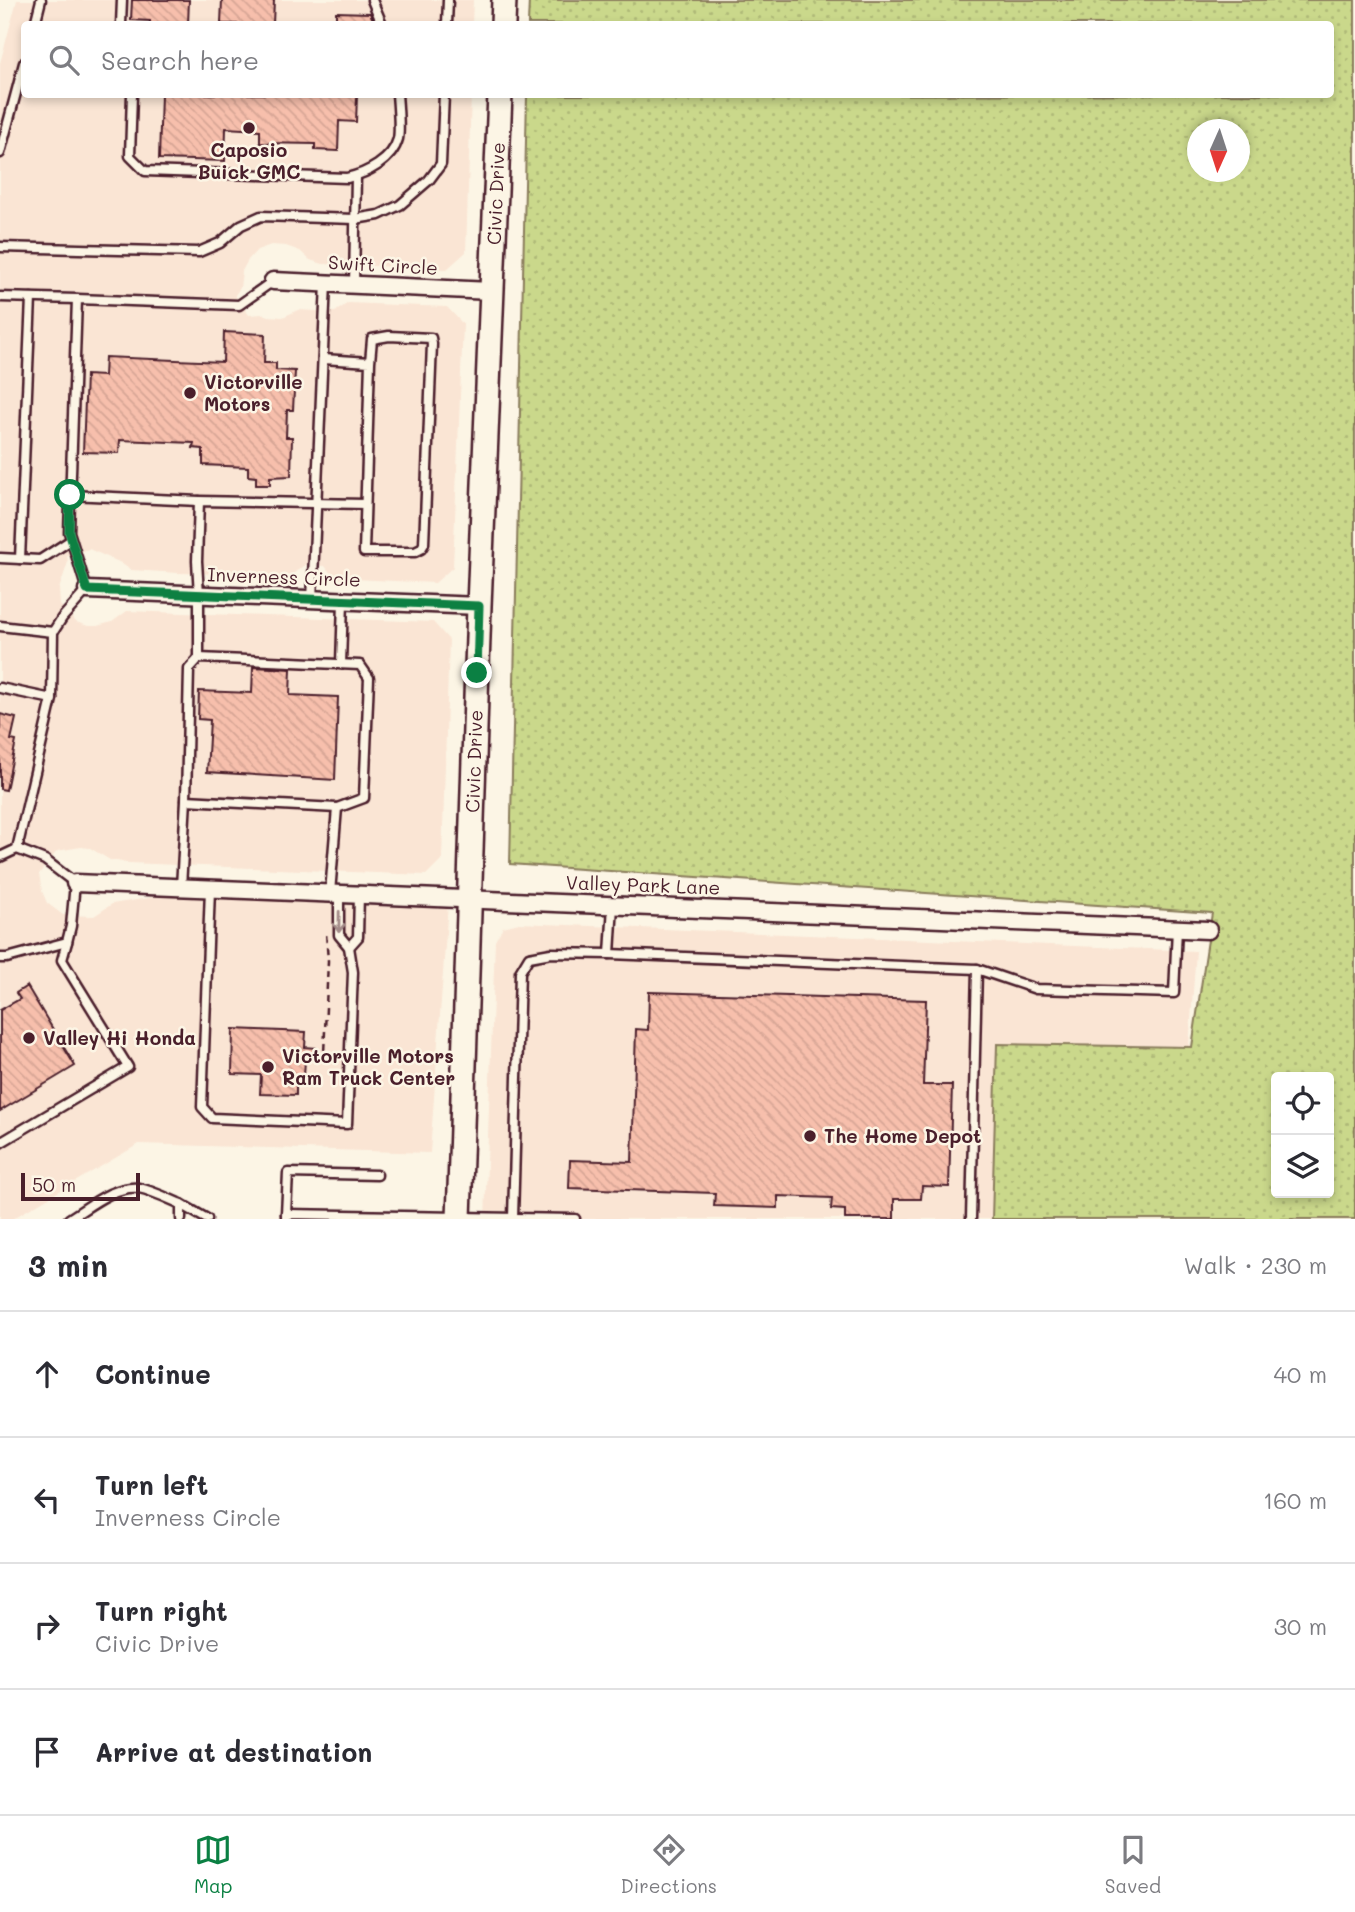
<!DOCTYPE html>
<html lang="en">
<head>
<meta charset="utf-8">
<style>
  body { margin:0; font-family:Mali,sans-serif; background:#f7f7f7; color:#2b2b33 }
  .controls { position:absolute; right:21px; bottom:21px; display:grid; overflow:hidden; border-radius:7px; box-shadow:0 4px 10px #0003 }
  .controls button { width:63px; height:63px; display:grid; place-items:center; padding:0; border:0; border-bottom:2px solid #e1e1e2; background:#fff; color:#2b2b33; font:35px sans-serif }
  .compass { position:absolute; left:1187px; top:119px; width:63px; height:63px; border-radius:50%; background:#fff; box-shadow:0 4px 10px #0003; rotate:183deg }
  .scale { position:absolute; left:21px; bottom:18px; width:119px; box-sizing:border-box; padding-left:7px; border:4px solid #4a1f2b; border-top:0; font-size:19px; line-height:24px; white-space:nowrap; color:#4a1f2b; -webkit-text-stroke:5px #fcf5e5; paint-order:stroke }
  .stop { position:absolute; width:21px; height:21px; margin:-16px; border:5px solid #0b8043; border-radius:50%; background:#fff }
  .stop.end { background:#0b8043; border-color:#fff; box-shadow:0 2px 7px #0008 }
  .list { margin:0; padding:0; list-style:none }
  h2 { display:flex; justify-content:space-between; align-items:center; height:91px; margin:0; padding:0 28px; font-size:30px }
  h2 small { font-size:23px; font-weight:400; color:#7c7c81 }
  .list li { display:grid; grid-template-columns:46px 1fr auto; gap:21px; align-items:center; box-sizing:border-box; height:126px; padding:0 28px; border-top:2px solid #e1e1e2 }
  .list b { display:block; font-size:26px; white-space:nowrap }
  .list p { margin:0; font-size:23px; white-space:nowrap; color:#7c7c81 }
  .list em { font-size:23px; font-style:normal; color:#7c7c81 }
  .icon { flex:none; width:38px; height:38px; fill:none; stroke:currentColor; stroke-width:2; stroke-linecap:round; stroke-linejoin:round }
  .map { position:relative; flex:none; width:1355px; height:1219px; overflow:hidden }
  .search { position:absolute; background:#fff; box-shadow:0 4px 10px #0003; left:21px; right:21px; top:21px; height:77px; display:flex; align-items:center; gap:18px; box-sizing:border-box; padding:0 24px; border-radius:7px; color:#7c7c81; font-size:26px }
  .sheet { height:595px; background:#fff }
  nav { display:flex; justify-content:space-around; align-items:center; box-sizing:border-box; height:98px; border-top:2px solid #e1e1e2; background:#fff; font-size:19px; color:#7c7c81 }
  nav a { display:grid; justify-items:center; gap:4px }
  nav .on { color:#0b8043 }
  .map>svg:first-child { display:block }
  .built { fill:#fae5d4 }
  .grass { fill:url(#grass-dots); stroke:#8a7c5b; stroke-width:2; fill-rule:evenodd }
  .building { fill:url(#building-back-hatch); stroke:#4a1f2b; stroke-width:2 }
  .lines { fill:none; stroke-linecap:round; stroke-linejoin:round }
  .lane-casing { stroke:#4a1f2b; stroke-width:13 }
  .street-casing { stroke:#4a1f2b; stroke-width:21 }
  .secondary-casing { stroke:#4a1f2b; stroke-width:28 }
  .path { stroke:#4a1f2b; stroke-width:2.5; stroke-dasharray:7 5; stroke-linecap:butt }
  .lane { stroke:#fcf5e5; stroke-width:8 }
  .street { stroke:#fcf5e5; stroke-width:16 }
  .secondary { stroke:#fcf5e5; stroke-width:23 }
  .oneway { stroke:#a38a88 }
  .route { stroke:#0b8043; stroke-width:9 }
  .poi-dot { fill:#4a1f2b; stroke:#fcf5e5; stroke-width:2.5 }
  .labels { text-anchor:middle; stroke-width:5; stroke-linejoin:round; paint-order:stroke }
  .poi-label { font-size:19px; font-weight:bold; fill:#4a1f2b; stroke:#fcf5e5; text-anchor:start }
  .street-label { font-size:19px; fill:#4a1f2b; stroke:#fcf5e5 }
</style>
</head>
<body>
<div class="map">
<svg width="1355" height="1219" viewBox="0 0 1355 1219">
  <defs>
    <pattern id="grass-dots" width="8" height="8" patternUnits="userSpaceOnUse" patternTransform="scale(1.75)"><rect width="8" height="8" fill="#cad88b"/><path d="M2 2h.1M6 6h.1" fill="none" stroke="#afb978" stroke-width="1.8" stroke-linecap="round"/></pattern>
    <pattern id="building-back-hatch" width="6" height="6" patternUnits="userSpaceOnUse" patternTransform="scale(1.75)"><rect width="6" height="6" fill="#f7bfac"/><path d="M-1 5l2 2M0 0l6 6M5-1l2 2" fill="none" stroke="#d5a494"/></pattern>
  </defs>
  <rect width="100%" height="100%" fill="#fcf5e5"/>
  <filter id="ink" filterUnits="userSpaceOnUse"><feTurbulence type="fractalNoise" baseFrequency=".0143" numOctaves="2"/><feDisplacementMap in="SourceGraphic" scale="14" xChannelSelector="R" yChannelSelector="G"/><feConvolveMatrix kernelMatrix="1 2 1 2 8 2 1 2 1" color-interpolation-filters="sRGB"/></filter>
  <g filter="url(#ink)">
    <g class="built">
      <polygon points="17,0 473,0 472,24 24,24 24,94 471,94 466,252 447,269 323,264 310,260 300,251 286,246 271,245 257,250 248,260 242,271 240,288 235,295 249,315 262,314 268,316 283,317 298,310 335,312 348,303 447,307 463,324 453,567 435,583 334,578 325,566 305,565 289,578 224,574 178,573 131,570 119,562 89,549 67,556 68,562 59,589 60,605 76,622 88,626 97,626 112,622 127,611 433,622 449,640 442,859 426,875 129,863 110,860 90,848 81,847 57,851 39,874 42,891 47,903 63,915 94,916 112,904 179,893 448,904 430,1153 139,1144 12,1219 0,1219 0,63"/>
      <polygon points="519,923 1196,951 1189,1046 997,1045 992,1219 485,1219 495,941 503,927"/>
    </g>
    <path class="grass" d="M529,0H1355V1219H992L997,1044L1192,1047L1212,913L510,864L527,95L1330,94V24H528ZM1198,130H1240V172H1198ZM1276,1077H1329V1193H1276Z"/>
    <g class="building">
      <polygon points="132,0 189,0 188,24 150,24 150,21 131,20"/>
      <polygon points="222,0 274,0 273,24 221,24"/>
      <polygon points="336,12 370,13 375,24 336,24"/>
      <polygon points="161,94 334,94 357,96 356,122 339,121 338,151 315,150 315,144 260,143 260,130 226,128 225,161 159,159"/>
      <polygon points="224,332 265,334 264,363 276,363 276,370 295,371 293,410 287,410 286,437 292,437 291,476 270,477 270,485 256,485 256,477 248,476 248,467 203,465 203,449 193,448 194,443 120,440 119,453 83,452 86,375 104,376 105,357 223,362"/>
      <polygon points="253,667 291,669 290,695 338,697 335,780 207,772 210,720 198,719 199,691 252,693"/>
      <polygon points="0,714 16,718 11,740 16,741 6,790 0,789"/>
      <polygon points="27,986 75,1066 0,1111 0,1010 20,999 16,993"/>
      <polygon points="649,992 926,1000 923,1085 952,1085 949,1187 922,1186 921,1199 894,1199 894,1219 845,1219 845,1210 831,1209 832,1198 778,1196 778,1208 714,1206 715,1193 569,1188 570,1160 632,1162 636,1029 648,1030"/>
      <polygon points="233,1029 306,1032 305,1047 316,1048 315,1060 305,1059 304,1077 296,1077 296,1095 260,1094 261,1075 232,1074"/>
    </g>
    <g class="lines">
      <g class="lane-casing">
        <g id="lane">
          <polyline points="372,0 382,24"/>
          <polyline points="35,24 41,0"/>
          <polyline points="121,24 122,0"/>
          <polyline points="447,24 448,0"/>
          <path d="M132,94L130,156L145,171L347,178C367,173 392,161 398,139C400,130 398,106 397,94"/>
          <polyline points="0,153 24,63"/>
          <polyline points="0,247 199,252 220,243 241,225 261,216 355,219 379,215 400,205 429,180 441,164 444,94"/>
          <polyline points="354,285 356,176"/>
          <polyline points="0,297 77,299"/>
          <polyline points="323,359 370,362 372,339 389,336 431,338 432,344 424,544 421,549 415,552 364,552 370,362"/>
          <polyline points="70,495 199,501"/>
          <polyline points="0,558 40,560 71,540"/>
          <polyline points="20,559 31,298"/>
          <polyline points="312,600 326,283"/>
          <polyline points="0,626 53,632"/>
          <polyline points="199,658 199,595 197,561 199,501 365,504"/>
          <polyline points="341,664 343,601"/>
          <polyline points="0,688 52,699 17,849"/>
          <polyline points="52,699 53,632 62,618 87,590 69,532 77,299 239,305 273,281"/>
          <polyline points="186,800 337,808"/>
          <polyline points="0,857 17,849 45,860 75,883 71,926 67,942 7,958 0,958"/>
          <polyline points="181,887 186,800 189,669 199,658 360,665 369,678 364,798 337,808 330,893"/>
          <polyline points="210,889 202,1107 212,1118 347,1124 353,972 349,947 339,935 339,894"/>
          <polyline points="349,947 358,937 359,894"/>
          <polyline points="610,954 613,905"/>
          <polyline points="0,1143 128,1067 62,960 67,942"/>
          <polyline points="181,1204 207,1219"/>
          <polyline points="286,1214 288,1173 377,1175"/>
          <polyline points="513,1218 520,972 529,957 551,953 610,954 977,969 1036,989 1174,993 1177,928"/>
          <path d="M69,1219C89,1207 114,1185 139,1188C153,1191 167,1198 181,1204V1219"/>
          <polyline points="286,1219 286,1214 575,1219"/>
          <polyline points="971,1219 977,969"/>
        </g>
      </g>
      <g class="street-casing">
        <g id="street">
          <polyline points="273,281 491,291"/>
          <polyline points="87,590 479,606"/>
          <polyline points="75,883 1208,930"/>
        </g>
      </g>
      <g class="secondary-casing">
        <g id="secondary">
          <polyline points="503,24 504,0"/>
          <path id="s1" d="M459,1219L479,606L500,94"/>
        </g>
      </g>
      <polyline class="path" points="316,1054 324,1054 328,961 326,933"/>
      <use href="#lane" class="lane"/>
      <use href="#street" class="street"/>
      <use href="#secondary" class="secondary"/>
    </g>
    <defs><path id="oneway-shaft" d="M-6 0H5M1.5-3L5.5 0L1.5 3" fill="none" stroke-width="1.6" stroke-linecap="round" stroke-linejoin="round" transform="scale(1.75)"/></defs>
    <use class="oneway" href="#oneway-shaft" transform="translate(339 922) rotate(91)"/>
  </g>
  <g class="lines" filter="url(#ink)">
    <polyline class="route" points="70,495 69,532 87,590 479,606 477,673"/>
  </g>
  <g class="poi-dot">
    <circle cx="249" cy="128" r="7"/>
    <circle cx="190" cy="393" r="7"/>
    <circle cx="29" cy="1038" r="7"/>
    <circle cx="268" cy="1067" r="7"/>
    <circle cx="810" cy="1136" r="7"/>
  </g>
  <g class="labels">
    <g class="poi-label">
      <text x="249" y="157" text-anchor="middle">Caposio<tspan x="249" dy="22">Buick GMC</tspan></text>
      <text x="204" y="389">Victorville<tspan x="204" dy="22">Motors</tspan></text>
      <text x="43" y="1045">Valley Hi Honda</text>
      <text x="282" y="1063">Victorville Motors<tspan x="282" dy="22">Ram Truck Center</tspan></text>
      <text x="824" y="1143">The Home Depot</text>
    </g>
    <g class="street-label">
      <text dy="7" stroke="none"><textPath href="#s1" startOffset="1026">Civic Drive</textPath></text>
      <text transform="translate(383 265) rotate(3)" y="7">Swift Circle</text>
      <text transform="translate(284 577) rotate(2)" y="7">Inverness Circle</text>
      <text dy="7" stroke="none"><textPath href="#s1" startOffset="458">Civic Drive</textPath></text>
      <text transform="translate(643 885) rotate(2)" y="7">Valley Park Lane</text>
    </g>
  </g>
</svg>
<div class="controls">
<button><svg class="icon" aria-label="locate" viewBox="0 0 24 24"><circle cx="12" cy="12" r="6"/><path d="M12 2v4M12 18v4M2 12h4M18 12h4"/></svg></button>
<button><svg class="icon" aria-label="layers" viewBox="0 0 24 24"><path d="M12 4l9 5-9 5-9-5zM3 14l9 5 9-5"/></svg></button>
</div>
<svg class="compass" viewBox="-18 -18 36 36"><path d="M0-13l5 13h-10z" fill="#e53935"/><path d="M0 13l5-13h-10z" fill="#7c7c81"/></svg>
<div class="scale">50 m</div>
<div class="stop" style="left:70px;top:495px"></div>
<div class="stop end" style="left:477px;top:673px"></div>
<div class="search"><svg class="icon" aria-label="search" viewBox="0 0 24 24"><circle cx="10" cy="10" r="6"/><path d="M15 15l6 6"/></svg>Search here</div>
</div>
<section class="sheet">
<h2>3 min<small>Walk · 230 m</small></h2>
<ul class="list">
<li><svg class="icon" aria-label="ahead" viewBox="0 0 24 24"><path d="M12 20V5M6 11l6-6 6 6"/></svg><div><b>Continue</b></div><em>40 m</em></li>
<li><svg class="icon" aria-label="left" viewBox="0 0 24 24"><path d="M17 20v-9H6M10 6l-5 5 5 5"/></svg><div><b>Turn left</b><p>Inverness Circle</p></div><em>160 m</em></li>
<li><svg class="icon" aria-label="right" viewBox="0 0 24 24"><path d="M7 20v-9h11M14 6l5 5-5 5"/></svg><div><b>Turn right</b><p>Civic Drive</p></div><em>30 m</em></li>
<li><svg class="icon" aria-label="arrive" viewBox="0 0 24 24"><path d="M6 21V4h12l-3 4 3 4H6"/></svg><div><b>Arrive at destination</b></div></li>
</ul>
</section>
<nav>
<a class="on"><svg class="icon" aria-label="map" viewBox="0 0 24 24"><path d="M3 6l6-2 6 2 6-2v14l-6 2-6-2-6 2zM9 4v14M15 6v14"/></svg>Map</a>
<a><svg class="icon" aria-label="directions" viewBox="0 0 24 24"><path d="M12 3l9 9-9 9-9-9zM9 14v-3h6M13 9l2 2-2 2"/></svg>Directions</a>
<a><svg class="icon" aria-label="saved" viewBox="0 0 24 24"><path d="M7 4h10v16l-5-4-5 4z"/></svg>Saved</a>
</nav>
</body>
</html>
